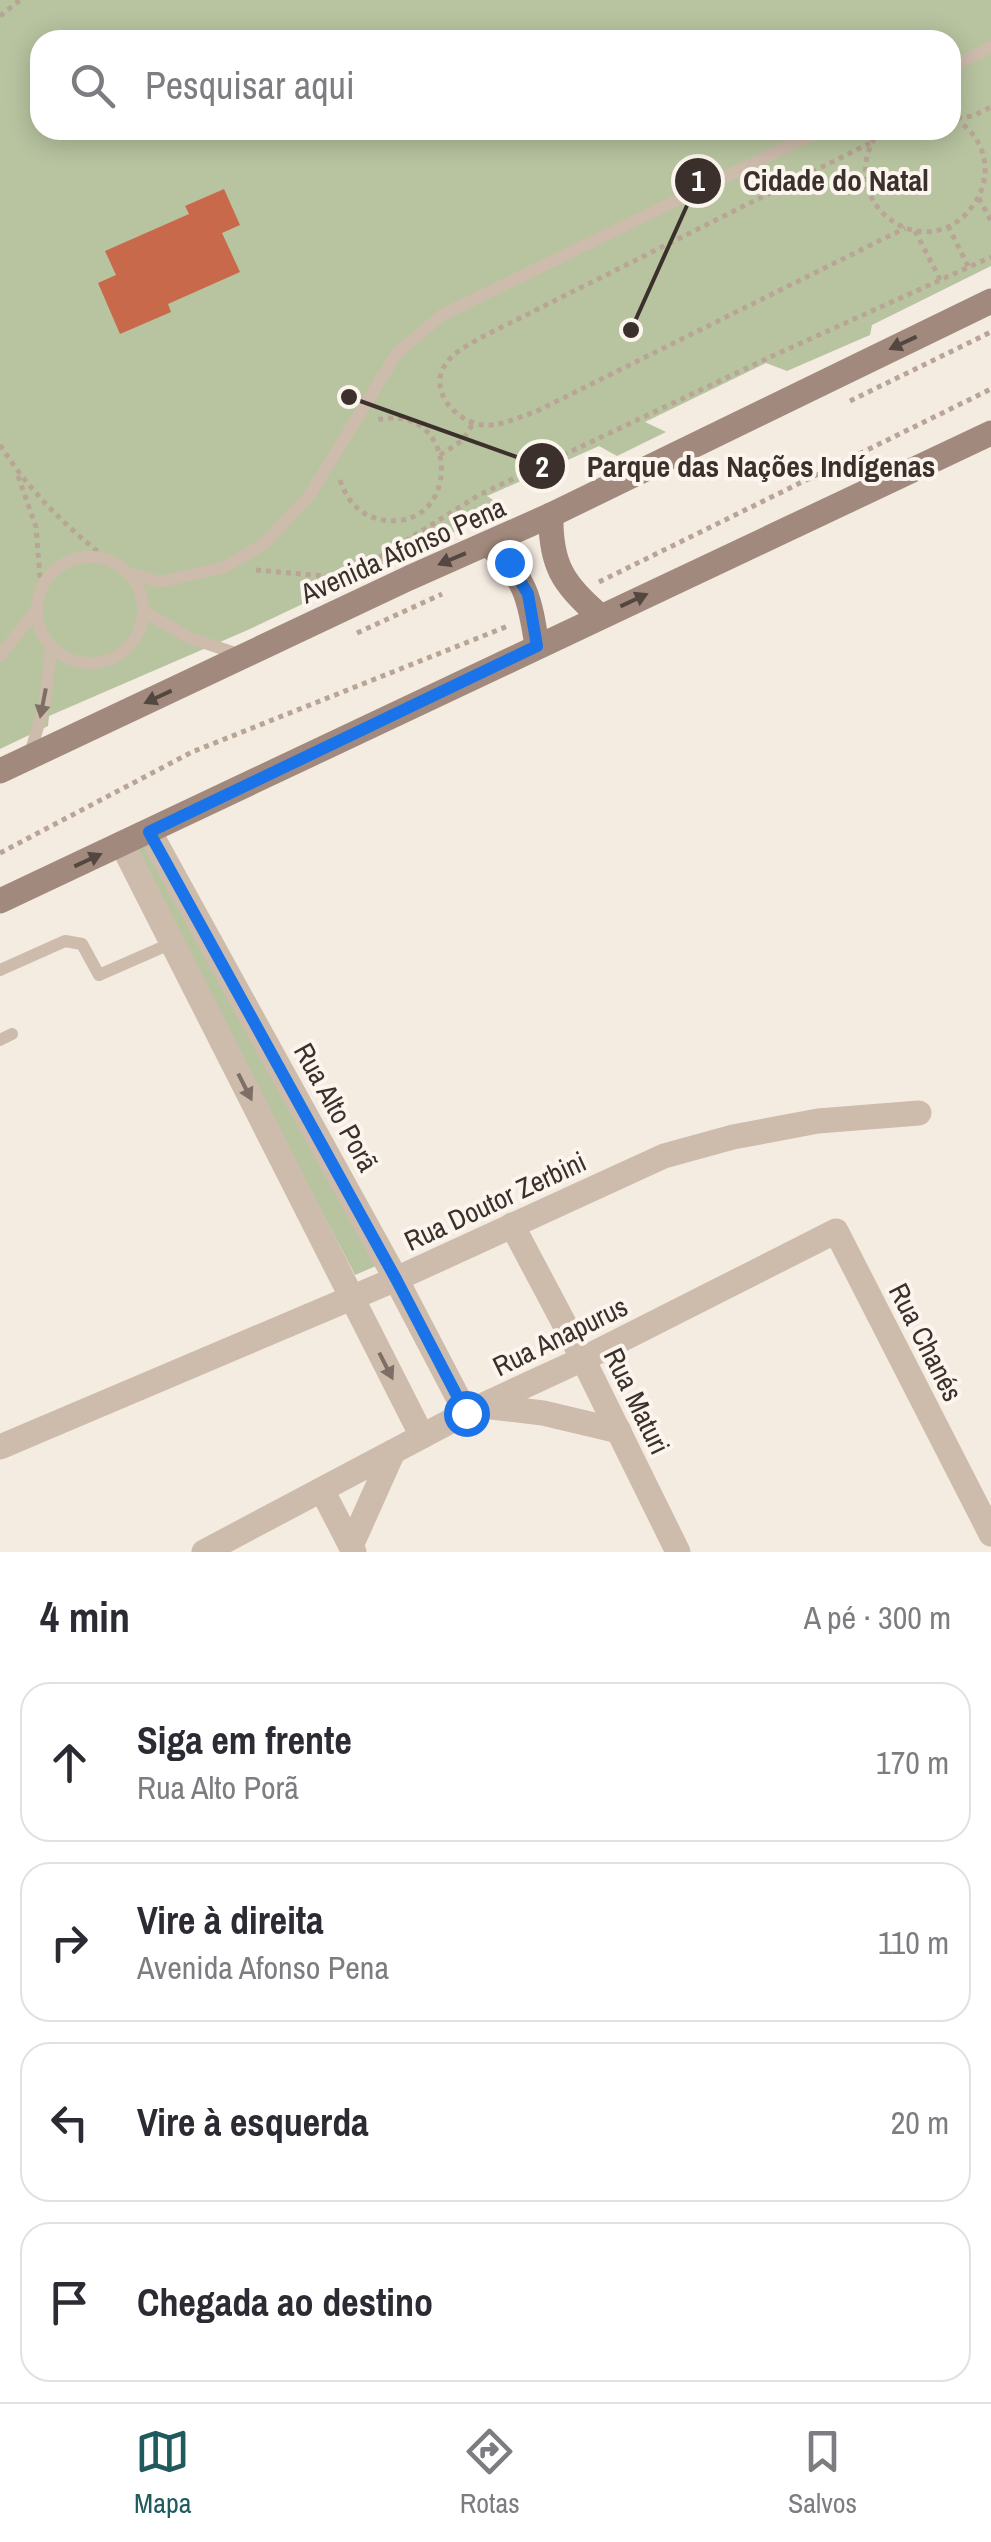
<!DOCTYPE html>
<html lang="pt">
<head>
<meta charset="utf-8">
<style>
  body { margin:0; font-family:"Archivo Narrow",sans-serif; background:#f7f7f7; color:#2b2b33 }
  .stop { position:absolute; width:30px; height:30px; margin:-22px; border:8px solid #1a73e8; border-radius:50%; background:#fff }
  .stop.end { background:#1a73e8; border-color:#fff; box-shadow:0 2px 10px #0008 }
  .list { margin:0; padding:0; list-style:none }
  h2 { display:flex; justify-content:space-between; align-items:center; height:130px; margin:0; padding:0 40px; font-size:42px }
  h2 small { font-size:32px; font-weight:400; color:#7c7c81 }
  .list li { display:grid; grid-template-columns:65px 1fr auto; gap:30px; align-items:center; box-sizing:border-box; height:160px; margin:0 20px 20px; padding:0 20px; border:2px solid #e1e1e2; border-radius:30px }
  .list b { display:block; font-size:38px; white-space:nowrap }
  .list p { margin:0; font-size:32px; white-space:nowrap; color:#7c7c81 }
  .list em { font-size:32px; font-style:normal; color:#7c7c81 }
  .icon { flex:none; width:55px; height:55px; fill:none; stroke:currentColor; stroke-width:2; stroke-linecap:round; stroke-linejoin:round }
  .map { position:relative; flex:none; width:991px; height:1552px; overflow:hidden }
  .search { position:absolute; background:#fff; box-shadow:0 5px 25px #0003; left:30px; right:30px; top:30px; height:110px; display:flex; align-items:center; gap:25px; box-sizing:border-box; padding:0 35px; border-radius:30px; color:#7c7c81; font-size:38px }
  .sheet { height:850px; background:#fff }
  nav { display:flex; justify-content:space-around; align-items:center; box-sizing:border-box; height:140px; border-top:2px solid #e1e1e2; background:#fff; font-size:28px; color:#7c7c81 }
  nav a { display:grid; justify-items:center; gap:5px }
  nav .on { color:#1f5a5e }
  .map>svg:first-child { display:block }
  .green { fill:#b8c4a0; fill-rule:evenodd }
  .building { fill:#c8694b }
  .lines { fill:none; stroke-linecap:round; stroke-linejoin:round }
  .path { stroke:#b9a596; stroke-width:5; stroke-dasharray:5 5; stroke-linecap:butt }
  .service { stroke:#cdbbac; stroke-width:12 }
  .minor { stroke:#cdbbac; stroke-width:25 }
  .secondary { stroke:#a18a7d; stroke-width:25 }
  .oneway { fill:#544640 }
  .oneway2 { fill:#7d6f65 }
  .route { stroke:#1a73e8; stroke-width:12 }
  .labels { text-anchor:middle; stroke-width:8; stroke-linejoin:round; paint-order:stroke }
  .street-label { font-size:28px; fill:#3b302b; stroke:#fbf5ee }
  .leader { fill:none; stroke:#3b302b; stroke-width:4 }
  .callout-dot { fill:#3b302b; stroke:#fbf5ee; stroke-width:4 }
  .mark-label { font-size:30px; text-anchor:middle; font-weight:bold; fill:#fff }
  .callout-label { font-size:30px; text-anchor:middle; font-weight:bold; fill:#3b302b; stroke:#fbf5ee; stroke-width:8; stroke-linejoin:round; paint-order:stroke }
</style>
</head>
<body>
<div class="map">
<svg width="991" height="1552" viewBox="0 0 991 1552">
  <rect width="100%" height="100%" fill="#f4ebe1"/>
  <g class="green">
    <path d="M0,0H991V266L872,325L870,335L787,371L766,363L645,422L666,432L617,456L599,446L487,496L505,508L250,629L49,716L48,726L0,749ZM40,40H951V130H40Z"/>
    <polygon points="148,839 383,1263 355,1275 131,847"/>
  </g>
  <polygon class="building" points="224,189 240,225 222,233 240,272 168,304 171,312 120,334 98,283 116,275 105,251 189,214 185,206"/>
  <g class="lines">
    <g class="path">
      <polyline points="0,16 20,0"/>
      <polyline points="957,118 973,116 991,107"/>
      <path d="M880,130C829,199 923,270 971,208C981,196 986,181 985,165C983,144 970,126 951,117"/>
      <path d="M870,143L484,336C469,345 449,353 442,371C431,398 464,428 491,425C506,424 522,416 537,411L905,228"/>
      <polyline points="979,198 991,221"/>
      <polyline points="948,226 969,268"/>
      <polyline points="915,231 941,281"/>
      <polyline points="850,401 991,332"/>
      <path d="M0,445C30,492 67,528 111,562"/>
      <polyline points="440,455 463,440 473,423"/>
      <polyline points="18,476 36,527 41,589"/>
      <path d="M340,480C347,501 360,516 383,520C463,532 461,400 376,420"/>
      <polyline points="256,570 346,578 479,495 768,358 991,257"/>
      <polyline points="599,582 991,389"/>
      <polyline points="357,633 442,594"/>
      <polyline points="0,853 192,752 508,626"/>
    </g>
    <g class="service">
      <polyline points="951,67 991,47"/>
      <circle cx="90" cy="610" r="53"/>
      <polyline points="128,573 159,582 225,567 265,543 309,496 397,353 442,315 821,130"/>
      <polyline points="143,611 190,638 241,655"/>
      <polyline points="0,656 36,610"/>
      <polyline points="29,757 45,703 51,647"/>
      <polyline points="0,970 65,941 82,944 99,975 172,943"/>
      <polyline points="0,1040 12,1034"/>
    </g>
    <g class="minor">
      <polyline points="149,831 396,1279 466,1413"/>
      <polyline points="122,844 422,1436"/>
      <polyline points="512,1225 583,1359 678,1552"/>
      <polyline points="483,1406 543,1413 619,1431"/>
      <polyline points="0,1447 396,1279 664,1156 733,1137 818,1121 919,1113"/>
      <polyline points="323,1492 354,1552"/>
      <polyline points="351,1546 393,1452"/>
      <polyline points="204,1552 466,1413 583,1359 836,1231 991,1534"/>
    </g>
    <g class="secondary">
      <path d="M551,515C550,564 563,585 600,616"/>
      <path d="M488,544C525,576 530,598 537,646"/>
      <polyline points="0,771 409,578 551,515 991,301"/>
      <polyline points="0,901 991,433"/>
    </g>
  </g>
  <defs><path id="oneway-solid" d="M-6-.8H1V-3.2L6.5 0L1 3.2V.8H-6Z" transform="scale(2.5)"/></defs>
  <g class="oneway">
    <use href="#oneway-solid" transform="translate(903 343) rotate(155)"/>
    <use href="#oneway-solid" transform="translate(452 559) rotate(157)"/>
    <use href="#oneway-solid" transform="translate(634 600) rotate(-25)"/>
    <use href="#oneway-solid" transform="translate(158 697) rotate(155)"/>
    <use href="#oneway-solid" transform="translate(88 860) rotate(-25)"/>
  </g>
  <g class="oneway2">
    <use href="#oneway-solid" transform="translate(43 703) rotate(101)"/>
    <use href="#oneway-solid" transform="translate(245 1087) rotate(63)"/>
    <use href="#oneway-solid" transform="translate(386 1366) rotate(63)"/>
  </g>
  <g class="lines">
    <polyline class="route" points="466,1413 396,1279 149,832 537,646 528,594 509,562"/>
  </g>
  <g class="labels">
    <g class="street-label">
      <text transform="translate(403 550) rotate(-24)" y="10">Avenida Afonso Pena</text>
      <text transform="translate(336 1107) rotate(61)" y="10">Rua Alto Porã</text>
      <text transform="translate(495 1201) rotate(-25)" y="10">Rua Doutor Zerbini</text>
      <text transform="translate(560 1336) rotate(-26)" y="10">Rua Anapurus</text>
      <text transform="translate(926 1342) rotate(63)" y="10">Rua Chanés</text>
      <text transform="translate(637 1401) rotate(64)" y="10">Rua Maturi</text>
    </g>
  </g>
  <path class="leader" d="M631 330L698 181M349 397L542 466"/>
  <g class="callout-dot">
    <circle cx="631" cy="330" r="10"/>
    <circle cx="349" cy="397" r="10"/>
    <circle cx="698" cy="181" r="25"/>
    <circle cx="542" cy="466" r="25"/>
  </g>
  <g class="mark-label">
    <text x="698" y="191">1</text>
    <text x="542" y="477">2</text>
  </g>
  <g class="callout-label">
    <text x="836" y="191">Cidade do Natal</text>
    <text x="761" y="477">Parque das Nações Indígenas</text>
  </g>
</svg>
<div class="stop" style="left:466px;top:1413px"></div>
<div class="stop end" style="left:509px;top:562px"></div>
<div class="search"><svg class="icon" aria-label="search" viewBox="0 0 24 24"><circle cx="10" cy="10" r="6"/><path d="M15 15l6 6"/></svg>Pesquisar aqui</div>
</div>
<section class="sheet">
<h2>4 min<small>A pé · 300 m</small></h2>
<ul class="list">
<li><svg class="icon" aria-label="ahead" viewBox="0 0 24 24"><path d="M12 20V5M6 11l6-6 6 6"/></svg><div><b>Siga em frente</b><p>Rua Alto Porã</p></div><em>170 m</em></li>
<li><svg class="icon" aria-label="right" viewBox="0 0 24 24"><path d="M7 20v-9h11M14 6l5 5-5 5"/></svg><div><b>Vire à direita</b><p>Avenida Afonso Pena</p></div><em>110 m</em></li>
<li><svg class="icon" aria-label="left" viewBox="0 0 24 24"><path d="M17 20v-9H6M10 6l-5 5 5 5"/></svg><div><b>Vire à esquerda</b></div><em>20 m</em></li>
<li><svg class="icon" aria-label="arrive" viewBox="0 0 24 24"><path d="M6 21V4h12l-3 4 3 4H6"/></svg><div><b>Chegada ao destino</b></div></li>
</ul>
</section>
<nav>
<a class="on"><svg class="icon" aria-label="map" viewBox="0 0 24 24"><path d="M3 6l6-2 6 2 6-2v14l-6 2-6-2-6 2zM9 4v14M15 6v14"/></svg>Mapa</a>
<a><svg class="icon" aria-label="directions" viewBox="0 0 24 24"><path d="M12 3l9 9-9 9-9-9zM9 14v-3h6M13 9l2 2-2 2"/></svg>Rotas</a>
<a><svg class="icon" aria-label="saved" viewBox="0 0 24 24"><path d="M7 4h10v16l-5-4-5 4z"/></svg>Salvos</a>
</nav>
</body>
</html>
